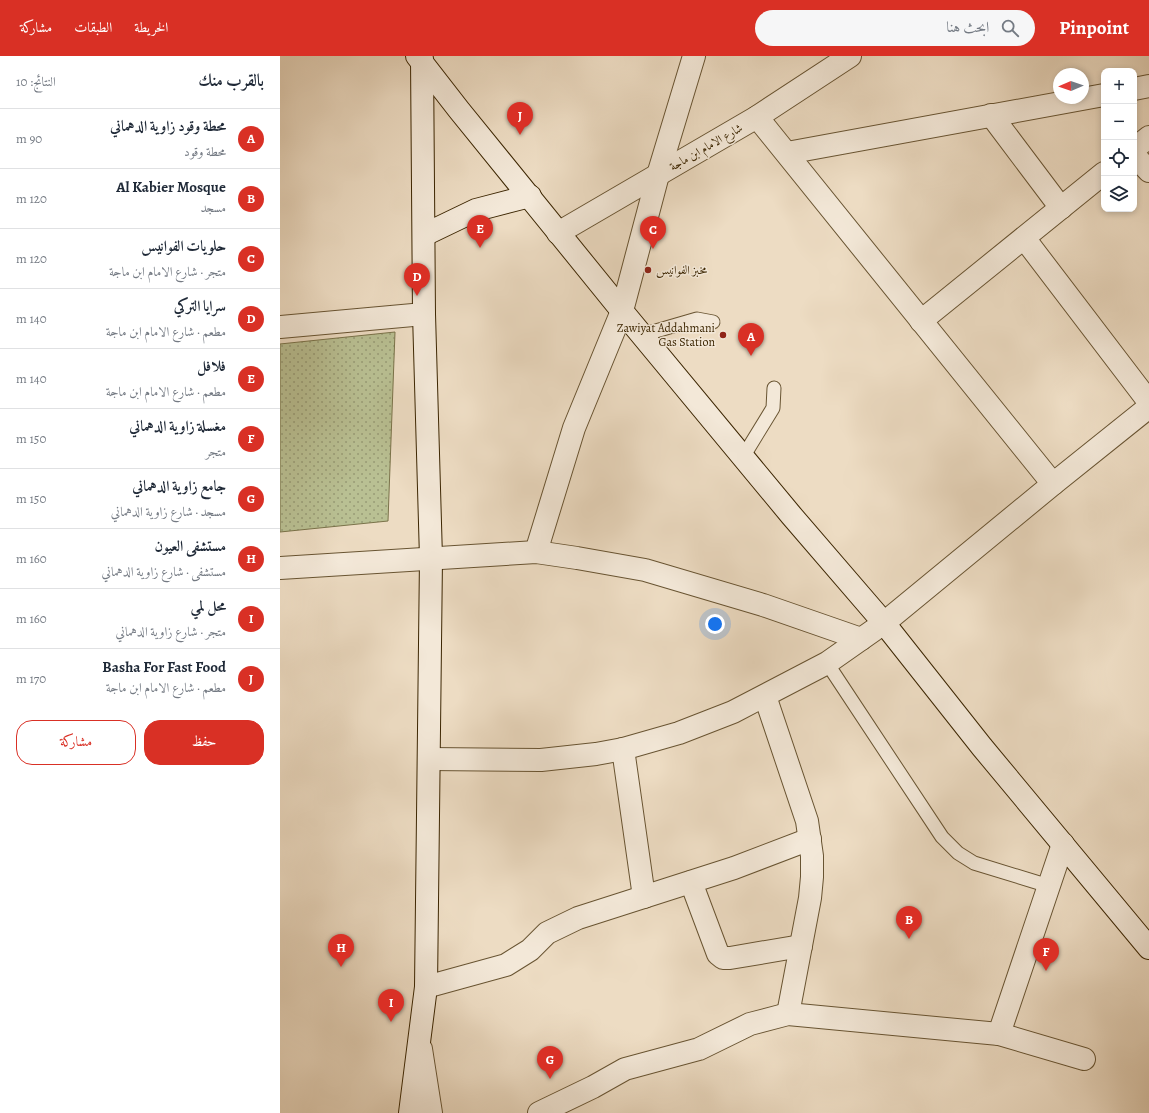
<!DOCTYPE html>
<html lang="ar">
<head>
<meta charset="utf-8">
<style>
  body { margin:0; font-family:Alegreya,Amiri,serif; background:#f6f6f7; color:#1f2937; direction:rtl }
  .controls { position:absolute; right:12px; top:12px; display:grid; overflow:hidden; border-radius:8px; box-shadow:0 2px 6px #0003 }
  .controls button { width:36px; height:36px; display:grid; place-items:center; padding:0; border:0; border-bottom:1px solid #e0e1e3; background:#fff; color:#1f2937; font:20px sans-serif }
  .compass { position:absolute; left:773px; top:12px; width:36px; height:36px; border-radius:50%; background:#fff; box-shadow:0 2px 6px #0003; rotate:268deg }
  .you { position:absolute; left:435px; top:568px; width:14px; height:14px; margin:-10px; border:3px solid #fff; border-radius:50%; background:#1a73e8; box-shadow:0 0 0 6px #1a73e833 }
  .badge { display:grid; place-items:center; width:26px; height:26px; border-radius:50%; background:#d93025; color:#fff; font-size:13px; font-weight:700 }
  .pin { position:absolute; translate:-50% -33px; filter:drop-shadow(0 1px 2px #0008) }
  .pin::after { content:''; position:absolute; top:21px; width:14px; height:12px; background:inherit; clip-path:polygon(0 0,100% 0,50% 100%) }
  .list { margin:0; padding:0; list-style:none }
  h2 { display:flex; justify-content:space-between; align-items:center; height:52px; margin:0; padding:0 16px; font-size:17px }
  h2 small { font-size:13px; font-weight:400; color:#747a83 }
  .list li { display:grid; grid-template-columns:26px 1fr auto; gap:12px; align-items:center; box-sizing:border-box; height:60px; padding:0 16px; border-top:1px solid #e0e1e3 }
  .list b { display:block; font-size:15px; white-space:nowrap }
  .list p { margin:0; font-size:13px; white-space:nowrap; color:#747a83 }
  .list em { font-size:13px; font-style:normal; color:#747a83 }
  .actions { display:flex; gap:8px; padding:12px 16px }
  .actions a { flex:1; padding:9px 0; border:1px solid #d93025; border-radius:16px; text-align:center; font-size:14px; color:#d93025 }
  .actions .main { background:#d93025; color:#fff }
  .icon { flex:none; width:22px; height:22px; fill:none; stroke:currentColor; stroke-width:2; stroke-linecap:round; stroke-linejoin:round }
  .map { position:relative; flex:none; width:869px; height:1057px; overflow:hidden; direction:ltr }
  header { display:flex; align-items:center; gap:24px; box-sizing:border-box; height:56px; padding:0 20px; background:#d93025; color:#fff }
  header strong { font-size:19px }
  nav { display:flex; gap:22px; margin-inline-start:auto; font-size:14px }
  .search { width:280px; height:36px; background:#f6f6f7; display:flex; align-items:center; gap:10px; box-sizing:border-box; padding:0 14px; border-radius:22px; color:#747a83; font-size:15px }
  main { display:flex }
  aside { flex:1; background:#fff }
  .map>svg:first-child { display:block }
  .park { fill:url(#park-dots); stroke:#7a734a }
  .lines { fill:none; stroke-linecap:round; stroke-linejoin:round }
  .lane-casing { stroke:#685432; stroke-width:15 }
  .street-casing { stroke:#685432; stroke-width:24 }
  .secondary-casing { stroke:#3c2602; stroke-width:24 }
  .lane { stroke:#f3e8d8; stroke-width:13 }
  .street { stroke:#f3e8d8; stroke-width:22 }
  .secondary { stroke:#f3e8d8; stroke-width:22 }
  .poi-dot { fill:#8f2418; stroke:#f3e8d8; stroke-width:1.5 }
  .labels { text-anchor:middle; stroke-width:3; stroke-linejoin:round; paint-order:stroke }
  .street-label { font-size:12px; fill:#3c2602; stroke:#f3e8d8 }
  .poi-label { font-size:12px; fill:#3c2602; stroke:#f3e8d8; text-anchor:start }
</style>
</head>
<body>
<header>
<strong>Pinpoint</strong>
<div class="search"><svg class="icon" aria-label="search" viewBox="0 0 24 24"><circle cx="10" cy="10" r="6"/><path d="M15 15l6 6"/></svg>ابحث هنا</div>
<nav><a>الخريطة</a><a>الطبقات</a><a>مشاركة</a></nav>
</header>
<main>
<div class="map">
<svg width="869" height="1057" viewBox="0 0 869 1057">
  <defs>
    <pattern id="park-dots" width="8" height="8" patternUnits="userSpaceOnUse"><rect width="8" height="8" fill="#b9c093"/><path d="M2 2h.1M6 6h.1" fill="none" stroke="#989c76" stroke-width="1.8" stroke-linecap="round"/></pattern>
  </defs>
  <rect width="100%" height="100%" fill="#eddcc3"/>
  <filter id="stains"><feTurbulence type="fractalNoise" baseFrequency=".005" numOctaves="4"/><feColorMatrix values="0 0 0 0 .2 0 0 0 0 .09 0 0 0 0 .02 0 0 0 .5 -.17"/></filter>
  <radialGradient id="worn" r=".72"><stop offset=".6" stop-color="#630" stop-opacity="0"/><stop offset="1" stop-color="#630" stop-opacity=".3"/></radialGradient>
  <polygon class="park" points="115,276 108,465 0,476 0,288"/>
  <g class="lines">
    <g class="lane-casing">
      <g id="lane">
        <polyline points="362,279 417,263 433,266"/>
        <polyline points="463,401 493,352 494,332"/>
        <polyline points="547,607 662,781 678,797 694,807 769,830"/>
      </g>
    </g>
    <g class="street-casing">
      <g id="street">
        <polyline points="854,33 869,30"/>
        <polyline points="711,59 781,152"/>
        <polyline points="477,61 773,428"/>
        <polyline points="854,93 869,81"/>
        <polyline points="507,97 824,39"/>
        <polyline points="854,99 869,115"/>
        <polyline points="278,177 477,61 570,0"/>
        <polyline points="744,182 869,346"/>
        <polyline points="641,265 824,117"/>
        <polyline points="0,271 144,258"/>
        <polyline points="256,496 294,372 342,255 378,119 414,0"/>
        <polyline points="0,512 256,496 297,502 365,514 483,549 581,583"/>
        <polyline points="485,640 527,765 532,800 532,821 530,842 508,958"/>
        <polyline points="343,693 364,841"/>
        <polyline points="149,703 261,704 316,698 343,693 399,677 453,656 547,607 604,567 773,428 869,351"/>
        <polyline points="411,826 438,898 443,902 450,902 521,890"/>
        <polyline points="146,931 226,909 250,894 267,877 298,862 454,812 530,783"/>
        <polyline points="719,978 783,788"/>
        <polyline points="141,993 151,1057"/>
        <polyline points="259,1057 313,1031 345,1013 419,993 470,968 508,958 719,978 804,1003"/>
      </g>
    </g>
    <g class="secondary-casing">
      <g id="secondary">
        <polyline points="137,0 179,54 342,255 511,459 604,567 702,691 869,892"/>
        <polyline points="144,179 196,154 250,140"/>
        <polyline points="130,1057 146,931 151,502 144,258 142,3"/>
      </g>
    </g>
    <use href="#lane" class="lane"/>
    <use href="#street" class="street"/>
    <use href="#secondary" class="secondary"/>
  </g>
  <g class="poi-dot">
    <circle cx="368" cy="214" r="4"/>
    <circle cx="443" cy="279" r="4"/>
  </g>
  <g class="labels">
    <g class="street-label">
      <text transform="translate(426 91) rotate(-30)" y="4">شارع الامام ابن ماجة</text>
    </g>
    <g class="poi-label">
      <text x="376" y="218">مخبز الفوانيس</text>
      <text x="435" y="276" text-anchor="end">Zawiyat Addahmani<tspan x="435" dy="14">Gas Station</tspan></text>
    </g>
  </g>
  <rect width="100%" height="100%" filter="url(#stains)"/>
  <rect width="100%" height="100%" fill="url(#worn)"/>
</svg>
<div class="controls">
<button>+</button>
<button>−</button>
<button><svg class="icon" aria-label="locate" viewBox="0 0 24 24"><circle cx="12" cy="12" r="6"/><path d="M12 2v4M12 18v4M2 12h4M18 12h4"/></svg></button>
<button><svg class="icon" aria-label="layers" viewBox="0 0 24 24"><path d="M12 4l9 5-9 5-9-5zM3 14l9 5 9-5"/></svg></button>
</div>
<svg class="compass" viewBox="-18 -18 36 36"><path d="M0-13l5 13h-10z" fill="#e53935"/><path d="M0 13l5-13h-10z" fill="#747a83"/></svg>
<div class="you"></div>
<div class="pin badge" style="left:471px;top:300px">A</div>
<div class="pin badge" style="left:629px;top:883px">B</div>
<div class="pin badge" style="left:373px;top:193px">C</div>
<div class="pin badge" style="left:137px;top:240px">D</div>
<div class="pin badge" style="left:200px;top:192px">E</div>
<div class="pin badge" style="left:766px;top:915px">F</div>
<div class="pin badge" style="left:270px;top:1023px">G</div>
<div class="pin badge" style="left:61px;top:911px">H</div>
<div class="pin badge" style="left:111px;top:966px">I</div>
<div class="pin badge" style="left:240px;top:79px">J</div>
</div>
<aside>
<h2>بالقرب منك<small>النتائج: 10</small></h2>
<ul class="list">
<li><span class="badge">A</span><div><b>محطة وقود زاوية الدهماني</b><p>محطة وقود</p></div><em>90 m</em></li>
<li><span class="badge">B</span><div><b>Al Kabier Mosque</b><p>مسجد</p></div><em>120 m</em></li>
<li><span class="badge">C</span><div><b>حلويات الفوانيس</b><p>متجر · شارع الامام ابن ماجة</p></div><em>120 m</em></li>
<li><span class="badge">D</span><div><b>سرايا التركي</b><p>مطعم · شارع الامام ابن ماجة</p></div><em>140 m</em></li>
<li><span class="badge">E</span><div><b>فلافل</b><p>مطعم · شارع الامام ابن ماجة</p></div><em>140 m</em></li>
<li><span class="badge">F</span><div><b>مغسلة زاوية الدهماني</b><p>متجر</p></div><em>150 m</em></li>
<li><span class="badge">G</span><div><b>جامع زاوية الدهماني</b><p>مسجد · شارع زاوية الدهماني</p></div><em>150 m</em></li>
<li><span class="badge">H</span><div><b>مستشفى العيون</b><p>مستشفى · شارع زاوية الدهماني</p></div><em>160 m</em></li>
<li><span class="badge">I</span><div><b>محل لمي</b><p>متجر · شارع زاوية الدهماني</p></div><em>160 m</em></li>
<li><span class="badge">J</span><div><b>Basha For Fast Food</b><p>مطعم · شارع الامام ابن ماجة</p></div><em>170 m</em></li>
</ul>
<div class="actions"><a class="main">حفظ</a><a>مشاركة</a></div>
</aside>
</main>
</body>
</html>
